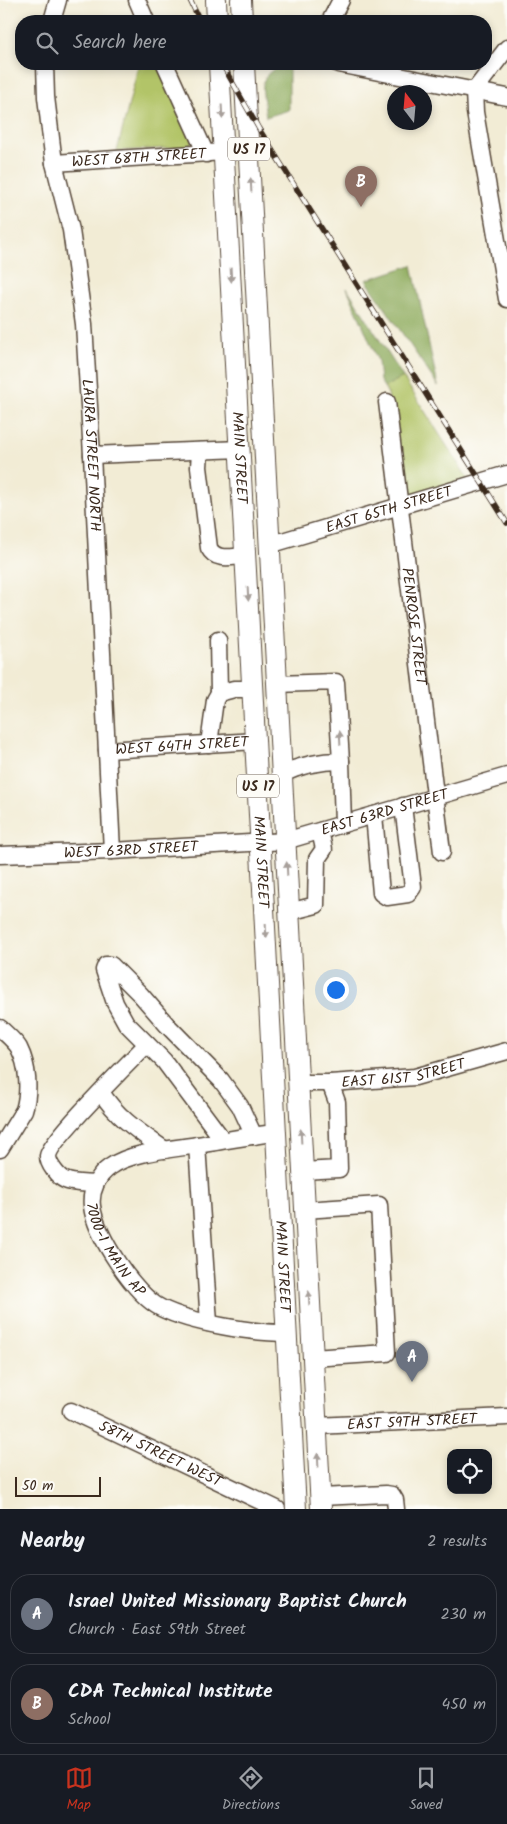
<!DOCTYPE html>
<html lang="en">
<head>
<meta charset="utf-8">
<style>
  body { margin:0; font-family:Kalam,sans-serif; background:#242831; color:#f1f3f6 }
  .controls { position:absolute; right:15px; bottom:15px; display:grid; overflow:hidden; border-radius:10px; box-shadow:0 2px 8px #0003 }
  .controls button { width:45px; height:45px; display:grid; place-items:center; padding:0; border:0; border-bottom:1px solid #363941; background:#171b24; color:#f1f3f6; font:25px sans-serif }
  .compass { position:absolute; left:387px; top:85px; width:45px; height:45px; border-radius:50%; background:#171b24; box-shadow:0 2px 8px #0003; rotate:344deg }
  .scale { position:absolute; left:15px; bottom:12px; width:86px; box-sizing:border-box; padding-left:5px; border:2px solid #3b2a1e; border-top:0; font-size:14px; line-height:18px; white-space:nowrap; color:#3b2a1e; -webkit-text-stroke:4px #fdfcf7; paint-order:stroke }
  .you { position:absolute; left:335px; top:989px; width:18px; height:18px; margin:-12px; border:4px solid #fff; border-radius:50%; background:#1a73e8; box-shadow:0 0 0 8px #1a73e833 }
  .badge { display:grid; place-items:center; width:32px; height:32px; border-radius:50%; background:#c8321e; color:#fff; font-size:16px; font-weight:700 }
  .pin { position:absolute; translate:-50% -41px; filter:drop-shadow(0 1px 2px #0008) }
  .pin::after { content:''; position:absolute; top:26px; width:18px; height:15px; background:inherit; clip-path:polygon(0 0,100% 0,50% 100%) }
  .list { margin:0; padding:0; list-style:none }
  h2 { display:flex; justify-content:space-between; align-items:center; height:65px; margin:0; padding:0 20px; font-size:21px }
  h2 small { font-size:16px; font-weight:400; color:#9ea1a6 }
  .list li { display:grid; grid-template-columns:32px 1fr auto; gap:15px; align-items:center; box-sizing:border-box; height:80px; margin:0 10px 10px; padding:0 10px; border:1px solid #363941; border-radius:20px }
  .list b { display:block; font-size:19px; white-space:nowrap }
  .list p { margin:0; font-size:16px; white-space:nowrap; color:#9ea1a6 }
  .list em { font-size:16px; font-style:normal; color:#9ea1a6 }
  .icon { flex:none; width:28px; height:28px; fill:none; stroke:currentColor; stroke-width:2; stroke-linecap:round; stroke-linejoin:round }
  .map { position:relative; flex:none; width:507px; height:1509px; overflow:hidden }
  .search { position:absolute; background:#171b24; box-shadow:0 2px 8px #0003; left:15px; right:15px; top:15px; height:55px; display:flex; align-items:center; gap:12px; box-sizing:border-box; padding:0 18px; border-radius:20px; color:#9ea1a6; font-size:19px }
  .sheet { height:245px; background:#171b24 }
  nav { display:flex; justify-content:space-around; align-items:center; box-sizing:border-box; height:70px; border-top:1px solid #363941; background:#171b24; font-size:14px; color:#9ea1a6 }
  nav a { display:grid; justify-items:center; gap:2px }
  nav .on { color:#c8321e }
  .map>svg:first-child { display:block }
  .green { fill:#b2c467; stroke:#767742 }
  .forest { fill:#8daa5c; stroke:#646a3d }
  .lines { fill:none; stroke-linecap:round; stroke-linejoin:round }
  .minor-casing { stroke:#564739; stroke-width:19 }
  .major-casing { stroke:#564739; stroke-width:22 }
  .minor { stroke:#fff; stroke-width:16 }
  .major { stroke:#fff; stroke-width:20 }
  .rail-casing { stroke:#3b2a1e; stroke-width:5.5 }
  .rail { stroke:#fdfcf7; stroke-width:4; stroke-dasharray:11; stroke-linecap:butt }
  .oneway { fill:#a79f9a }
  .labels { text-anchor:middle; stroke-width:4.5; stroke-linejoin:round; paint-order:stroke }
  .shield { fill:#fdfcf7; stroke:#75695f; stroke-width:1 }
  .shield-label { font-size:14px; font-weight:bold; fill:#3b2a1e }
  .street-label { font-size:15px; fill:#3b2a1e; stroke:#fdfcf7 }
</style>
</head>
<body>
<div class="map">
<svg width="507" height="1509" viewBox="0 0 507 1509">
  <rect width="100%" height="100%" fill="#fdfcf7"/>
  <filter id="ink" filterUnits="userSpaceOnUse"><feTurbulence type="fractalNoise" baseFrequency=".02" numOctaves="2"/><feDisplacementMap in="SourceGraphic" scale="10" xChannelSelector="R" yChannelSelector="G"/><feConvolveMatrix kernelMatrix="1 2 1 2 8 2 1 2 1" color-interpolation-filters="sRGB"/></filter>
  <filter id="wash" filterUnits="userSpaceOnUse"><feTurbulence type="fractalNoise" baseFrequency=".0096" numOctaves="4" result="noise"/><feDisplacementMap in="SourceGraphic" scale="20" xChannelSelector="R" yChannelSelector="G"/><feGaussianBlur stdDeviation="1.12" result="paint"/><feColorMatrix in="noise" values="0 0 0 0 0 0 0 0 0 0 0 0 0 0 0 0 0 1.4 0 .05"/><feComposite in="paint" operator="in"/></filter>
  <g filter="url(#wash)">
    <rect width="100%" height="100%" fill="#f2ecd5"/>
    <g class="green">
      <polygon points="139,64 161,64 193,135 191,145 185,147 117,151"/>
      <polygon points="403,377 468,479 414,495 404,491 388,394 384,387"/>
    </g>
    <g class="forest">
      <path d="M289,64V110L266,117C263,89 254,72 289,64Z"/>
      <polygon points="412,265 438,386 366,280"/>
      <polygon points="347,288 403,377 384,387 380,381 378,361"/>
    </g>
  </g>
  <g filter="url(#ink)">
    <g class="lines">
      <g class="minor-casing">
        <g id="minor">
          <polyline points="137,0 146,21"/>
          <polyline points="52,21 58,0"/>
          <polyline points="330,21 341,0"/>
          <polyline points="507,48 474,91 475,112 507,299"/>
          <path id="s1" d="M45,64L46,97L54,163L71,230L84,324L92,455L112,851"/>
          <polyline points="165,64 206,154"/>
          <polyline points="338,64 507,97"/>
          <path id="s2" d="M54,163L224,152"/>
          <path id="s3" d="M387,402L442,852"/>
          <path d="M200,451L199,467L209,548C216,562 233,556 246,556"/>
          <polyline points="92,455 241,449"/>
          <path id="s4" d="M269,545L507,474"/>
          <polyline points="218,640 219,693"/>
          <path d="M277,684L336,682L341,761C320,761 301,765 282,774"/>
          <polyline points="209,744 215,700 219,693 234,689 253,689"/>
          <path id="s5" d="M107,750L256,741"/>
          <polyline points="341,761 343,824"/>
          <polyline points="374,815 381,893 387,897 408,894 413,887 403,806"/>
          <path id="s6" d="M0,855L112,851L285,841L507,776"/>
          <polyline points="289,912 316,905 317,859 324,849 320,831"/>
          <path d="M0,1028C6,1034 15,1041 19,1048C28,1066 30,1091 24,1110L0,1149"/>
          <path id="s7" d="M298,1083H330L415,1077L507,1051"/>
          <path d="M101,1092C117,1118 141,1133 165,1150"/>
          <path id="s8" d="M277,1133C250,1135 224,1141 198,1145C173,1149 130,1152 110,1167C98,1175 90,1191 92,1206C95,1235 135,1295 161,1308C191,1323 253,1333 287,1333"/>
          <polyline points="223,1140 164,1061 126,1023 115,1003 104,970 106,965 111,965 141,995 167,1025 221,1080 240,1106 254,1136"/>
          <polyline points="197,1145 209,1323"/>
          <polyline points="302,1171 339,1169 337,1102 330,1083"/>
          <path d="M95,1184C87,1183 73,1184 65,1180C58,1177 48,1164 48,1156C50,1140 131,1061 147,1044"/>
          <polyline points="304,1210 379,1205 387,1353 312,1358"/>
          <path id="s9" d="M71,1411L277,1509"/>
          <path id="s10" d="M316,1426L507,1417"/>
          <polyline points="320,1497 386,1494 392,1495 395,1500 396,1509"/>
        </g>
      </g>
      <g class="major-casing">
        <g id="major">
          <polyline points="216,0 217,21"/>
          <polyline points="241,0 242,21"/>
          <path id="s11" d="M219,64L296,1509"/>
          <polyline points="244,64 321,1509"/>
        </g>
      </g>
      <use href="#minor" class="minor"/>
      <use href="#major" class="major"/>
      <g class="rail-casing">
        <g id="rail">
          <polyline points="190,0 200,21"/>
          <polyline points="222,64 259,129 507,523"/>
        </g>
      </g>
      <use href="#rail" class="rail"/>
    </g>
    <defs><path id="oneway-solid" d="M-6-.8H1V-3.2L6.5 0L1 3.2V.8H-6Z" transform="scale(1.25)"/></defs>
    <g class="oneway">
      <use href="#oneway-solid" transform="translate(222 112) rotate(87)"/>
      <use href="#oneway-solid" transform="translate(251 185) rotate(-93)"/>
      <use href="#oneway-solid" transform="translate(231 275) rotate(87)"/>
      <use href="#oneway-solid" transform="translate(248 594) rotate(87)"/>
      <use href="#oneway-solid" transform="translate(340 738) rotate(-93)"/>
      <use href="#oneway-solid" transform="translate(287 869) rotate(-93)"/>
      <use href="#oneway-solid" transform="translate(266 931) rotate(87)"/>
      <use href="#oneway-solid" transform="translate(301 1136) rotate(-93)"/>
      <use href="#oneway-solid" transform="translate(309 1298) rotate(-93)"/>
      <use href="#oneway-solid" transform="translate(318 1460) rotate(-93)"/>
    </g>
  </g>
  <g class="labels">
    <g class="shield">
      <rect x="228" y="137.5" width="42" height="23" rx="4"/>
      <rect x="237" y="774.5" width="42" height="23" rx="4"/>
    </g>
    <g class="shield-label">
      <text x="249" y="154">US 17</text>
      <text x="258" y="791">US 17</text>
    </g>
    <g class="street-label">
      <text dy="5" stroke="none"><textPath href="#s2" startOffset="85">WEST 68TH STREET</textPath></text>
      <text dy="5" stroke="none"><textPath href="#s1" startOffset="395">LAURA STREET NORTH</textPath></text>
      <text dy="5" stroke="none"><textPath href="#s11" startOffset="394">MAIN STREET</textPath></text>
      <text dy="5" stroke="none"><textPath href="#s4" startOffset="125">EAST 65TH STREET</textPath></text>
      <text dy="5" stroke="none"><textPath href="#s3" startOffset="226">PENROSE STREET</textPath></text>
      <text dy="5" stroke="none"><textPath href="#s5" startOffset="75">WEST 64TH STREET</textPath></text>
      <text dy="5" stroke="none"><textPath href="#s6" startOffset="389">EAST 63RD STREET</textPath></text>
      <text dy="5" stroke="none"><textPath href="#s6" startOffset="131">WEST 63RD STREET</textPath></text>
      <text dy="5" stroke="none"><textPath href="#s11" startOffset="799">MAIN STREET</textPath></text>
      <text dy="5" stroke="none"><textPath href="#s7" startOffset="106">EAST 61ST STREET</textPath></text>
      <text dy="5" stroke="none"><textPath href="#s8" startOffset="266">7000-1 MAIN AP</textPath></text>
      <text dy="5" stroke="none"><textPath href="#s11" startOffset="1204">MAIN STREET</textPath></text>
      <text dy="5" stroke="none"><textPath href="#s10" startOffset="96">EAST 59TH STREET</textPath></text>
      <text dy="5" stroke="none"><textPath href="#s9" startOffset="99">58TH STREET WEST</textPath></text>
    </g>
  </g>
</svg>
<div class="controls">
<button><svg class="icon" aria-label="locate" viewBox="0 0 24 24"><circle cx="12" cy="12" r="6"/><path d="M12 2v4M12 18v4M2 12h4M18 12h4"/></svg></button>
</div>
<svg class="compass" viewBox="-18 -18 36 36"><path d="M0-13l5 13h-10z" fill="#e53935"/><path d="M0 13l5-13h-10z" fill="#9ea1a6"/></svg>
<div class="scale">50 m</div>
<div class="you"></div>
<div class="pin badge" style="left:412px;top:1382px;background:#6b7280">A</div>
<div class="pin badge" style="left:361px;top:207px;background:#8d6e63">B</div>
<div class="search"><svg class="icon" aria-label="search" viewBox="0 0 24 24"><circle cx="10" cy="10" r="6"/><path d="M15 15l6 6"/></svg>Search here</div>
</div>
<section class="sheet">
<h2>Nearby<small>2 results</small></h2>
<ul class="list">
<li><span class="badge" style="background:#6b7280">A</span><div><b>Israel United Missionary Baptist Church</b><p>Church · East 59th Street</p></div><em>230 m</em></li>
<li><span class="badge" style="background:#8d6e63">B</span><div><b>CDA Technical Institute</b><p>School</p></div><em>450 m</em></li>
</ul>
</section>
<nav>
<a class="on"><svg class="icon" aria-label="map" viewBox="0 0 24 24"><path d="M3 6l6-2 6 2 6-2v14l-6 2-6-2-6 2zM9 4v14M15 6v14"/></svg>Map</a>
<a><svg class="icon" aria-label="directions" viewBox="0 0 24 24"><path d="M12 3l9 9-9 9-9-9zM9 14v-3h6M13 9l2 2-2 2"/></svg>Directions</a>
<a><svg class="icon" aria-label="saved" viewBox="0 0 24 24"><path d="M7 4h10v16l-5-4-5 4z"/></svg>Saved</a>
</nav>
</body>
</html>
